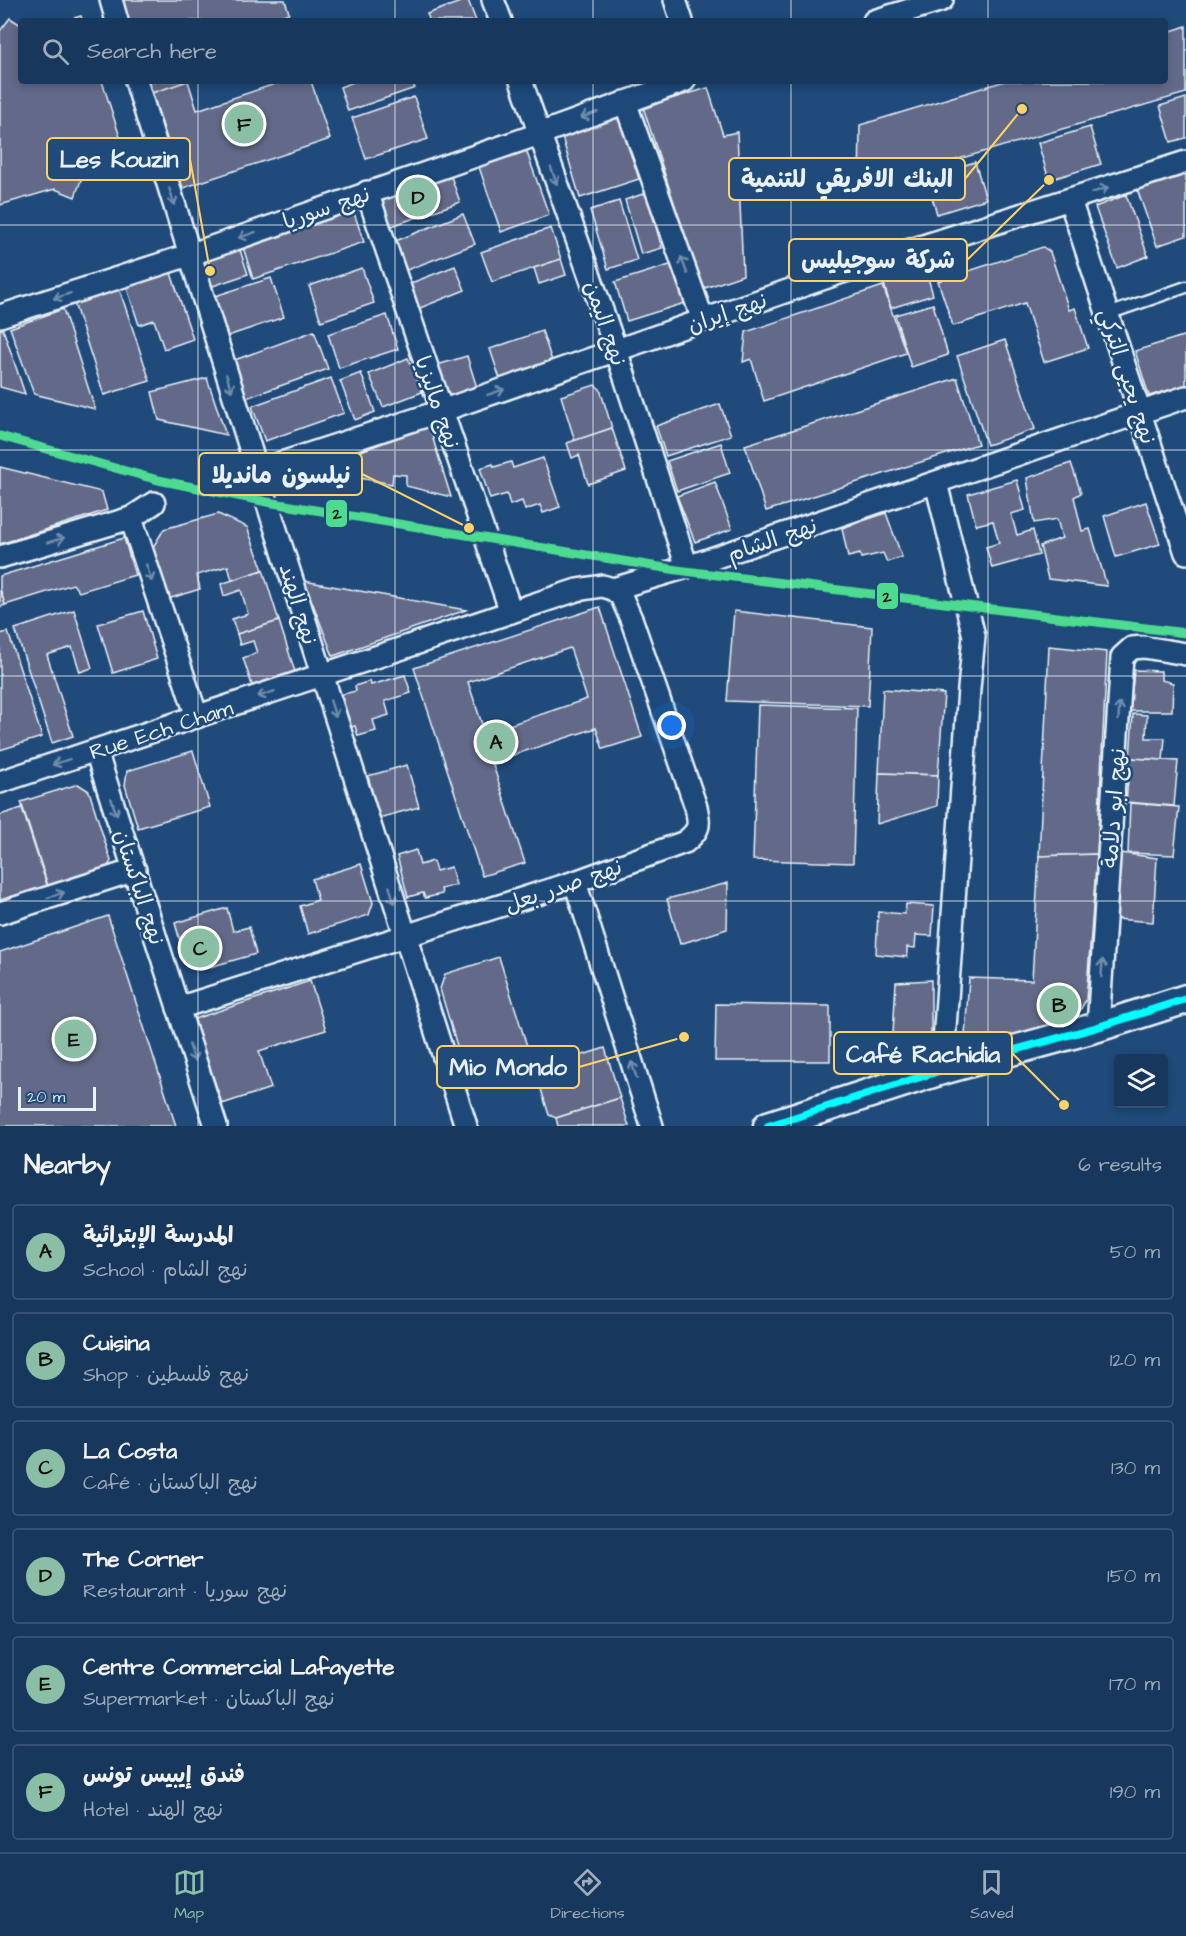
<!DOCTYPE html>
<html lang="en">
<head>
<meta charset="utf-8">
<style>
  body { margin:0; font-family:"Architects Daughter","Playpen Sans Arabic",sans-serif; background:#203f62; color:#f1f3f6 }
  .controls { position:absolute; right:18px; bottom:18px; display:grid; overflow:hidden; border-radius:6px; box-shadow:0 3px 9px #0003 }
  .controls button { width:54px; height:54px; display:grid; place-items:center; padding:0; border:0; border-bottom:2px solid #365272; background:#17385c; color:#f1f3f6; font:30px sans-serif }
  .scale { position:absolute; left:18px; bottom:15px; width:78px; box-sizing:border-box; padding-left:6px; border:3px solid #e8f1f8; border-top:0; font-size:16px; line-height:21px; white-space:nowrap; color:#e8f1f8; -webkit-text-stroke:4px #1f4a7a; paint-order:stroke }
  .you { position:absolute; left:672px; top:726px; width:21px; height:21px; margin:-15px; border:4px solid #fff; border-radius:50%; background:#1a73e8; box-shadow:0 0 0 9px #1a73e833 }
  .badge { display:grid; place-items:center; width:39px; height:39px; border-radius:50%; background:#8abfa5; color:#111; font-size:20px; font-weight:700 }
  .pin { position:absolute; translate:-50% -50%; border:3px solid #fff; box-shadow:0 2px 6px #0006 }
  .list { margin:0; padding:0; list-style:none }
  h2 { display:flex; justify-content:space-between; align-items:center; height:78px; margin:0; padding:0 24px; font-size:26px }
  h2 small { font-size:20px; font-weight:400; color:#9eacbb }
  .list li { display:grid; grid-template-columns:39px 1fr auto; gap:18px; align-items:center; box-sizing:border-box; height:96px; margin:0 12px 12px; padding:0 12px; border:2px solid #365272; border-radius:6px }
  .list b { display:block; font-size:22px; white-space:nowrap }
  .list p { margin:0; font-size:20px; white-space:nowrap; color:#9eacbb }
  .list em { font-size:20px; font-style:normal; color:#9eacbb }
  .icon { flex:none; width:33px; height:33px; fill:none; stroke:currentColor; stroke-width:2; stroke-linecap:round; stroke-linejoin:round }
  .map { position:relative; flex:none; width:1186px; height:1126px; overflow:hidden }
  .search { position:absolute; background:#17385c; box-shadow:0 3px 9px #0003; left:18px; right:18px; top:18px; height:66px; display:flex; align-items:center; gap:15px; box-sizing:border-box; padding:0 21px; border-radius:6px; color:#9eacbb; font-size:22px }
  .sheet { height:726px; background:#17385c }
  nav { display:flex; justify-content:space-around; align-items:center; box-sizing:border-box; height:84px; border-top:2px solid #365272; background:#17385c; font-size:16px; color:#9eacbb }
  nav a { display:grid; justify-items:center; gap:3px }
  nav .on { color:#8abfa5 }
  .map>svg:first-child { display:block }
  .building { fill:#636b89; stroke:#e8f1f8; stroke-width:1.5; fill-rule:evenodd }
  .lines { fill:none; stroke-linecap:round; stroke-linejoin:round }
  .lane-casing { stroke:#e8f1f8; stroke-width:15 }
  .street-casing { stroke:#e8f1f8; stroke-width:26 }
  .secondary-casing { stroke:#e8f1f8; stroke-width:33 }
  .lane { stroke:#1f4a7a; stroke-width:10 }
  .street { stroke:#1f4a7a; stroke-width:21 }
  .secondary { stroke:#1f4a7a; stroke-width:28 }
  .bus-1-casing { stroke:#1f4a7a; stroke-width:12 }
  .bus-1 { stroke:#0ff; stroke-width:8 }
  .rail-1-casing { stroke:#1f4a7a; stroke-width:14 }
  .rail-1 { stroke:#4ddb92; stroke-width:9 }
  .oneway { stroke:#6f8dac }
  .grid { fill:none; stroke:#e8f1f8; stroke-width:1.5; stroke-opacity:0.55 }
  .labels { text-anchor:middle; stroke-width:5; stroke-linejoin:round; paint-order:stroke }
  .street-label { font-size:22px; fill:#e8f1f8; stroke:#1f4a7a }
  .leader { fill:none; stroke:#ffd166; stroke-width:2 }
  .callout-dot { fill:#ffd166; stroke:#1f4a7a; stroke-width:2 }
  .callout { fill:#1f4a7a; stroke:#ffd166; stroke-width:2 }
  .callout-label { font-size:24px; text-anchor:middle; font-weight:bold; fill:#e8f1f8 }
  .line-badge { stroke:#1f4a7a; stroke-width:2 }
  .pale-badge-label { font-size:16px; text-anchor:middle; font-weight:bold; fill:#111 }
</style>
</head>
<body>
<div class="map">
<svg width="1186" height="1126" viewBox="0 0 1186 1126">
  <rect width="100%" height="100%" fill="#1f4a7a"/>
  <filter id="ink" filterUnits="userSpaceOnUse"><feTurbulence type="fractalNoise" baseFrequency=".0167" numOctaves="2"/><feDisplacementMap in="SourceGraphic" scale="12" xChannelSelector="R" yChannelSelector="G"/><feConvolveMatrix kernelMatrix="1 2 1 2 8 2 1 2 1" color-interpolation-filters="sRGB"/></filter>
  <g filter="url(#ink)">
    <g class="building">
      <polygon points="121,0 285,0 289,13 266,21 128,21"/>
      <polygon points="466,0 468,0 476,21 430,21 427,14"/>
      <polygon points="81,16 83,21 64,21"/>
      <polygon points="10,18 21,25 21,81 102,81 129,165 81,180 75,197 55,189 0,205 0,31"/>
      <polygon points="1186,26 1186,93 859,188 860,125 1005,81 1165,81 1165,33"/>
      <polygon points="148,81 188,81 152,93"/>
      <polygon points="188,81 197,110 284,81 311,81 330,139 183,188 152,93"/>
      <polygon points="356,81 412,81 415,88 348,111 340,87"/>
      <polygon points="708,88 723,135 737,132 743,275 702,289 643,107"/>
      <polygon points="414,97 428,139 366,159 352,118"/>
      <polygon points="1186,98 1186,138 1171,142 1160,106"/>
      <polygon points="618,109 639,179 580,198 559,127"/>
      <polygon points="1090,127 1101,164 1049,180 1038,143"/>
      <polygon points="525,147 549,215 501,232 478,164"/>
      <polygon points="975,162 986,199 937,214 926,177"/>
      <polygon points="448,168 460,202 389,227 377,192"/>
      <polygon points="1186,173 1186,236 1157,246 1137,189"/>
      <polygon points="646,193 662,248 641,254 625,200"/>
      <polygon points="1126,195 1148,256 1117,268 1095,207"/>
      <polygon points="619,201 637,260 608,269 590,210"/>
      <polygon points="352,207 364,242 253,279 242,244"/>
      <polygon points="463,214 475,244 404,271 393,242"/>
      <polygon points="551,228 561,259 492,282 481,252"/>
      <polygon points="239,247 248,274 210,287 201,260"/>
      <polygon points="1043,247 1050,252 1069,310 1075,308 1088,348 1044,362 1025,303 953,326 938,281"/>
      <polygon points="561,259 566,275 539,284 534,268"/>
      <polygon points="673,264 685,303 627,321 615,282"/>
      <polygon points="455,266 465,290 415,310 406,285"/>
      <polygon points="362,268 374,303 321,321 309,286"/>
      <polygon points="170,270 193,339 164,349 154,320 139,325 126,285"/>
      <polygon points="926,271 933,295 891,308 884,284"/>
      <polygon points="271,278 284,317 225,337 212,297"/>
      <polygon points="883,286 906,353 764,401 751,359 743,362 746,332"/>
      <polygon points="119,288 150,381 104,395 74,303"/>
      <polygon points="933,304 948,355 911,367 895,315"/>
      <polygon points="63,309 95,409 34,394 10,328"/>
      <polygon points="387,315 398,349 339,368 328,334"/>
      <polygon points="3,329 25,394 0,387 0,330"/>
      <polygon points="314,331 328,369 246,398 232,361"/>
      <polygon points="542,331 554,367 502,385 490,349"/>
      <polygon points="1186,335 1186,385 1149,396 1135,351"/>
      <polygon points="1005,340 1035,429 987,445 957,356"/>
      <polygon points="467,356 478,391 445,402 434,366"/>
      <polygon points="408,358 422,392 383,407 369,374"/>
      <polygon points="361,373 375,412 355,420 340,381"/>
      <polygon points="207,378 226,435 159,420 152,392"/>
      <polygon points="331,378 344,413 265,441 252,406"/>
      <polygon points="957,378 978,444 766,511 745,445"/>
      <polygon points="595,385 600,389 612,428 575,441 561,396"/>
      <polygon points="720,404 731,435 666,456 656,426"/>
      <polygon points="429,426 451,497 406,486 406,475 393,474 392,484 312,469"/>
      <polygon points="612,428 626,471 588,484 579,455 572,458 567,443"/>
      <polygon points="721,443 730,473 677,491 667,461"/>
      <polygon points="543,458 560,507 543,513 540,505 525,510 522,501 510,505 507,494 490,499 480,468 493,464 494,467 511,462 513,468"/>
      <polygon points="1071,463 1081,493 1074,497 1082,531 1090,529 1107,586 1048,579 1040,546 1062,538 1057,519 1034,523 1027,478"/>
      <polygon points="0,467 102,492 107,510 0,544"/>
      <polygon points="1017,480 1025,510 1011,514 1017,535 1033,530 1039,555 992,568 986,547 999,543 993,521 976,525 968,494"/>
      <polygon points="715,482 732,529 695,542 677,496"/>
      <polygon points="1146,502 1160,544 1116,557 1104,516"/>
      <polygon points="886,513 902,557 887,562 883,553 861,558 860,554 848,557 842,528"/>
      <polygon points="218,514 247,527 263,570 232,580 228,566 197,575 200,589 168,599 153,547 164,529"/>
      <polygon points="124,538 135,575 79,592 73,584 5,605 0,589 0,576"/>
      <polygon points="263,570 279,621 237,634 232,619 248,614 241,590 224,596 221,584"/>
      <polygon points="304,581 466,610 333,656"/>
      <polygon points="0,589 5,605 0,607"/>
      <path d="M600,607L642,737L603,749L596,728L492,762L525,863L482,876L414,668ZM570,648L587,699L485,733L468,682Z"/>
      <polygon points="74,610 92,668 80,672 72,647 47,655 73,736 52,743 15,629"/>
      <polygon points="143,611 157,659 113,673 98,624"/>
      <polygon points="734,611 872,627 868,706 727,701"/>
      <polygon points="279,621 296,675 253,688 243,658 257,653 253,641 240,645 237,634"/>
      <polygon points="8,632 42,737 0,750 0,634"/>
      <polygon points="1049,646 1107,652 1097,854 1039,856"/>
      <polygon points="1134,670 1161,671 1161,680 1173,683 1172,711 1130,711"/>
      <polygon points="405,675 411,693 385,701 389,715 373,720 376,731 358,736 355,726 348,728 339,695 356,691 355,686 370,681 371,685"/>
      <polygon points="883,689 944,694 938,775 879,773"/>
      <polygon points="758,705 857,708 853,863 753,860"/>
      <polygon points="1133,714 1147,715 1146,738 1165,738 1163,760 1130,758"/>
      <polygon points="193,751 210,807 138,828 125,785 127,771"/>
      <polygon points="1130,758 1178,761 1174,806 1126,802"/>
      <polygon points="407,765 419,807 379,818 368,776"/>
      <polygon points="879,773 938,775 937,806 877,824"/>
      <polygon points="78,784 89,791 111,861 103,875 50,892 21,802"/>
      <polygon points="1130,803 1179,807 1174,855 1128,853"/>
      <polygon points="22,808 48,888 0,904 0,815"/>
      <polygon points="416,850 420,865 433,861 436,871 451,867 456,885 441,889 442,894 425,898 423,893 408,897 397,856"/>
      <polygon points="1121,853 1157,858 1153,922 1116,919"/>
      <polygon points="1097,854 1086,1000 1076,1017 976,1046 965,1035 969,978 1032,980 1039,856"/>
      <polygon points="361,864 373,903 369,915 308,934 300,906 318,900 312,879"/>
      <polygon points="728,883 727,929 680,944 667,899"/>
      <polygon points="906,904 934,906 932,936 916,935 915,948 907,947 907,957 876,954 878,912 905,914"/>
      <polygon points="227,908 233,931 249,927 256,954 199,970 187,966 175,923"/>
      <polygon points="108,916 176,1126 0,1126 0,952"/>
      <polygon points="499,957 527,1046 463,1066 440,989 445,974"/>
      <polygon points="931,980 931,1056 914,1066 871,1072 873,1036 893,1034 896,982"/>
      <polygon points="310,981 326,1030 259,1051 271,1088 222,1104 194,1019"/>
      <polygon points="716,1004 830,1006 830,1061 715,1061"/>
      <polygon points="605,1048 620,1098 556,1118 549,1115 535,1070"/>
      <polygon points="620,1098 629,1126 558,1126 556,1118"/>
    </g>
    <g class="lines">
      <g class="lane-casing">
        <polyline id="lane" points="1108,314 1186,287"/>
      </g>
      <g class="street-casing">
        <g id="street">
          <polyline points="111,0 117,21"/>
          <polyline points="493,0 501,21"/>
          <polyline points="675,0 682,21"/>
          <polyline points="874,21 942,0"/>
          <polyline points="136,81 255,464 466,1126"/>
          <polyline points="521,81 616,350 687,567"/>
          <polyline points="625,102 703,320"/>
          <polyline points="367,192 511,612"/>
          <polyline points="1070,200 1186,553"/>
          <polyline points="0,316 189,255 539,134 684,81"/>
          <polyline points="269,467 441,411 842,272 1186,162"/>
          <polyline points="936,483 974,636 969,689 942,1070"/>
          <polyline points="131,518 197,717"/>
          <polyline points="0,557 131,518 154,503"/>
          <polyline points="96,751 216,1126"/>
          <polyline points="0,782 577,590 602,586 613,589 687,567 1186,397"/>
          <polyline points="575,882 652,1126"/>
          <polyline points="0,913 135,870"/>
          <path d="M178,1008L575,882L685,842C700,830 700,826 696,807L632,621L621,596L613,589"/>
          <polyline points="1098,1027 1122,657 1132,648 1144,647 1186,654"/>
        </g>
      </g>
      <g class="secondary-casing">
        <polyline id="secondary" points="768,1126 942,1070 1098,1027 1186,999"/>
      </g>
      <use href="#lane" class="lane"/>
      <use href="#street" class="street"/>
      <use href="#secondary" class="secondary"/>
      <g class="bus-1-casing">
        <polyline id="bus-1" points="768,1126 942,1070 1098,1027 1186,999"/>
      </g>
      <use href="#bus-1" class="bus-1"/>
      <g class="rail-1-casing">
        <polyline id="rail-1" points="0,436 158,480 267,502 677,570 1186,633"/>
      </g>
      <use href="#rail-1" class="rail-1"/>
    </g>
    <defs><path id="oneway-shaft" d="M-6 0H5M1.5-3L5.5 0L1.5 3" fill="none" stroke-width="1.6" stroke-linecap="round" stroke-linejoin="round" transform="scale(1.5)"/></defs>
    <g class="oneway">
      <use href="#oneway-shaft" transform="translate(589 115) rotate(160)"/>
      <use href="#oneway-shaft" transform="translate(554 176) rotate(70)"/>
      <use href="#oneway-shaft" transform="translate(1100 190) rotate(-18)"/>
      <use href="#oneway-shaft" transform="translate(172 197) rotate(73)"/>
      <use href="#oneway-shaft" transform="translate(247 235) rotate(161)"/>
      <use href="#oneway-shaft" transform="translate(684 265) rotate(-110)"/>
      <use href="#oneway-shaft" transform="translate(62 296) rotate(162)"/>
      <use href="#oneway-shaft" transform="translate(229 383) rotate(73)"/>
      <use href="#oneway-shaft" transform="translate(496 392) rotate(-19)"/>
      <use href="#oneway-shaft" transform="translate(56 540) rotate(-17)"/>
      <use href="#oneway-shaft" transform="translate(149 573) rotate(72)"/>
      <use href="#oneway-shaft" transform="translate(266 694) rotate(162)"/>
      <use href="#oneway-shaft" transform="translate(333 709) rotate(72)"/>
      <use href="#oneway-shaft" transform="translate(1119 711) rotate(-86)"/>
      <use href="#oneway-shaft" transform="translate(61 762) rotate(162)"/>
      <use href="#oneway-shaft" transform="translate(114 807) rotate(72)"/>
      <use href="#oneway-shaft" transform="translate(56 895) rotate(-18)"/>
      <use href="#oneway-shaft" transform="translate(392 895) rotate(72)"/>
      <use href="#oneway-shaft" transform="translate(1102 968) rotate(-86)"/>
      <use href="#oneway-shaft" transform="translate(192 1053) rotate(72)"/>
      <use href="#oneway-shaft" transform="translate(634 1070) rotate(-108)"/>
    </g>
  </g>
  <path class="grid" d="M198,0V21M395,0V21M593,0V21M791,0V21M988,0V21M198,81V1126M395,81V1126M593,81V1126M791,81V1126M988,81V1126M0,225H1186M0,450H1186M0,676H1186M0,901H1186"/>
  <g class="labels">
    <g class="street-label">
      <text transform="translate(326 207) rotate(-19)" y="8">نهج سوريا</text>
      <text transform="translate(727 312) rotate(-19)" y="8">نهج إيران</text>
      <text transform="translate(606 323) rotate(71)" y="8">نهج اليمن</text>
      <text transform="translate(1128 376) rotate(72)" y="8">نهج يحيى التركي</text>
      <text transform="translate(438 402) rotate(71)" y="8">نهج ماليزيا</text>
      <text transform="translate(772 539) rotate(-19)" y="8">نهج الشام</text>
      <text transform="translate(299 604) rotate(73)" y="8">نهج الهند</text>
      <text transform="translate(161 729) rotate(-18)" y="8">Rue Ech Cham</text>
      <text transform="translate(1113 808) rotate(-86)" y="8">نهج ابو دلامة</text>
      <text transform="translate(563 885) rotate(-19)" y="8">نهج صدر بعل</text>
      <text transform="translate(140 887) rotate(72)" y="8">نهج الباكستان</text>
    </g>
  </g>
  <path class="leader" d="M210 271L190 159M1022 109L965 179M1049 180L967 260M469 528L362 474M1064 1105L1012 1053M684 1037L579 1067"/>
  <g class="callout-dot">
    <circle cx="210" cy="271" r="6"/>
    <circle cx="1022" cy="109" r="6"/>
    <circle cx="1049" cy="180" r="6"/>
    <circle cx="469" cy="528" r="6"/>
    <circle cx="1064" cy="1105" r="6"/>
    <circle cx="684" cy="1037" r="6"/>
  </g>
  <g class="callout">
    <rect x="47" y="138" width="143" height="42" rx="6"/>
    <rect x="729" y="158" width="236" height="42" rx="6"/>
    <rect x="789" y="239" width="178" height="42" rx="6"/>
    <rect x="199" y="453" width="163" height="42" rx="6"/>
    <rect x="834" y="1032" width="178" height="42" rx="6"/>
    <rect x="437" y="1046" width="142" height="42" rx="6"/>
  </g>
  <g class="callout-label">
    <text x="119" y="167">Les Kouzin</text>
    <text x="847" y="187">البنك الافريقي للتنمية</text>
    <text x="878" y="268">شركة سوجيليس</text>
    <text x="281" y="483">نيلسون مانديلا</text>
    <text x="923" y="1062">Café Rachidia</text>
    <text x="508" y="1075">Mio Mondo</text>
  </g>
  <g class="line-badge">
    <rect x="325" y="499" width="23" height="29" rx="6" fill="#4ddb92"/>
    <rect x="876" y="582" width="23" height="28" rx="6" fill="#4ddb92"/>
  </g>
  <g class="pale-badge-label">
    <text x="337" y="519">2</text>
    <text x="887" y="602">2</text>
  </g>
</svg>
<div class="controls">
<button><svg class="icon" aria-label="layers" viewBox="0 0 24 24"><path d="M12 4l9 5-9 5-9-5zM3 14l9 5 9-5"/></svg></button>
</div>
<div class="scale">20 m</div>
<div class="you"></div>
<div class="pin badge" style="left:496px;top:742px">A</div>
<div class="pin badge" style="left:1059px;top:1005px">B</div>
<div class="pin badge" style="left:200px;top:948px">C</div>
<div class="pin badge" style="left:418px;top:197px">D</div>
<div class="pin badge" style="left:74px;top:1039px">E</div>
<div class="pin badge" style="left:244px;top:124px">F</div>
<div class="search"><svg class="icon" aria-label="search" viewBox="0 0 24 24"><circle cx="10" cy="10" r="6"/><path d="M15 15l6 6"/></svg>Search here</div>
</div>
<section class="sheet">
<h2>Nearby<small>6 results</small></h2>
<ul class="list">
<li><span class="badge">A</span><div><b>المدرسة الإبترائية</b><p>School · نهج الشام</p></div><em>50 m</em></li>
<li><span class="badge">B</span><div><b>Cuisina</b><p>Shop · نهج فلسطين</p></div><em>120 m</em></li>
<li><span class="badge">C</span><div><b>La Costa</b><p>Café · نهج الباكستان</p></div><em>130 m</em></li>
<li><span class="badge">D</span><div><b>The Corner</b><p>Restaurant · نهج سوريا</p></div><em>150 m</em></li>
<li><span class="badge">E</span><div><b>Centre Commercial Lafayette</b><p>Supermarket · نهج الباكستان</p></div><em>170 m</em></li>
<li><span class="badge">F</span><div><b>فندق إيبيس تونس</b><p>Hotel · نهج الهند</p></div><em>190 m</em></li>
</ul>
</section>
<nav>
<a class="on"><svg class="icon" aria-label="map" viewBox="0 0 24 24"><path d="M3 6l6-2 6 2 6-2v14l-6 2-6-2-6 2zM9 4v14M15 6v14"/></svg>Map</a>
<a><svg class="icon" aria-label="directions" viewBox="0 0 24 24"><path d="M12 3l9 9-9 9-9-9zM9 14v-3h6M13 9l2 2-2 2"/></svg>Directions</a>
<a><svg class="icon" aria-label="saved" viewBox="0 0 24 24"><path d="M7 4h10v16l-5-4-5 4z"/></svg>Saved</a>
</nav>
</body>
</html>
